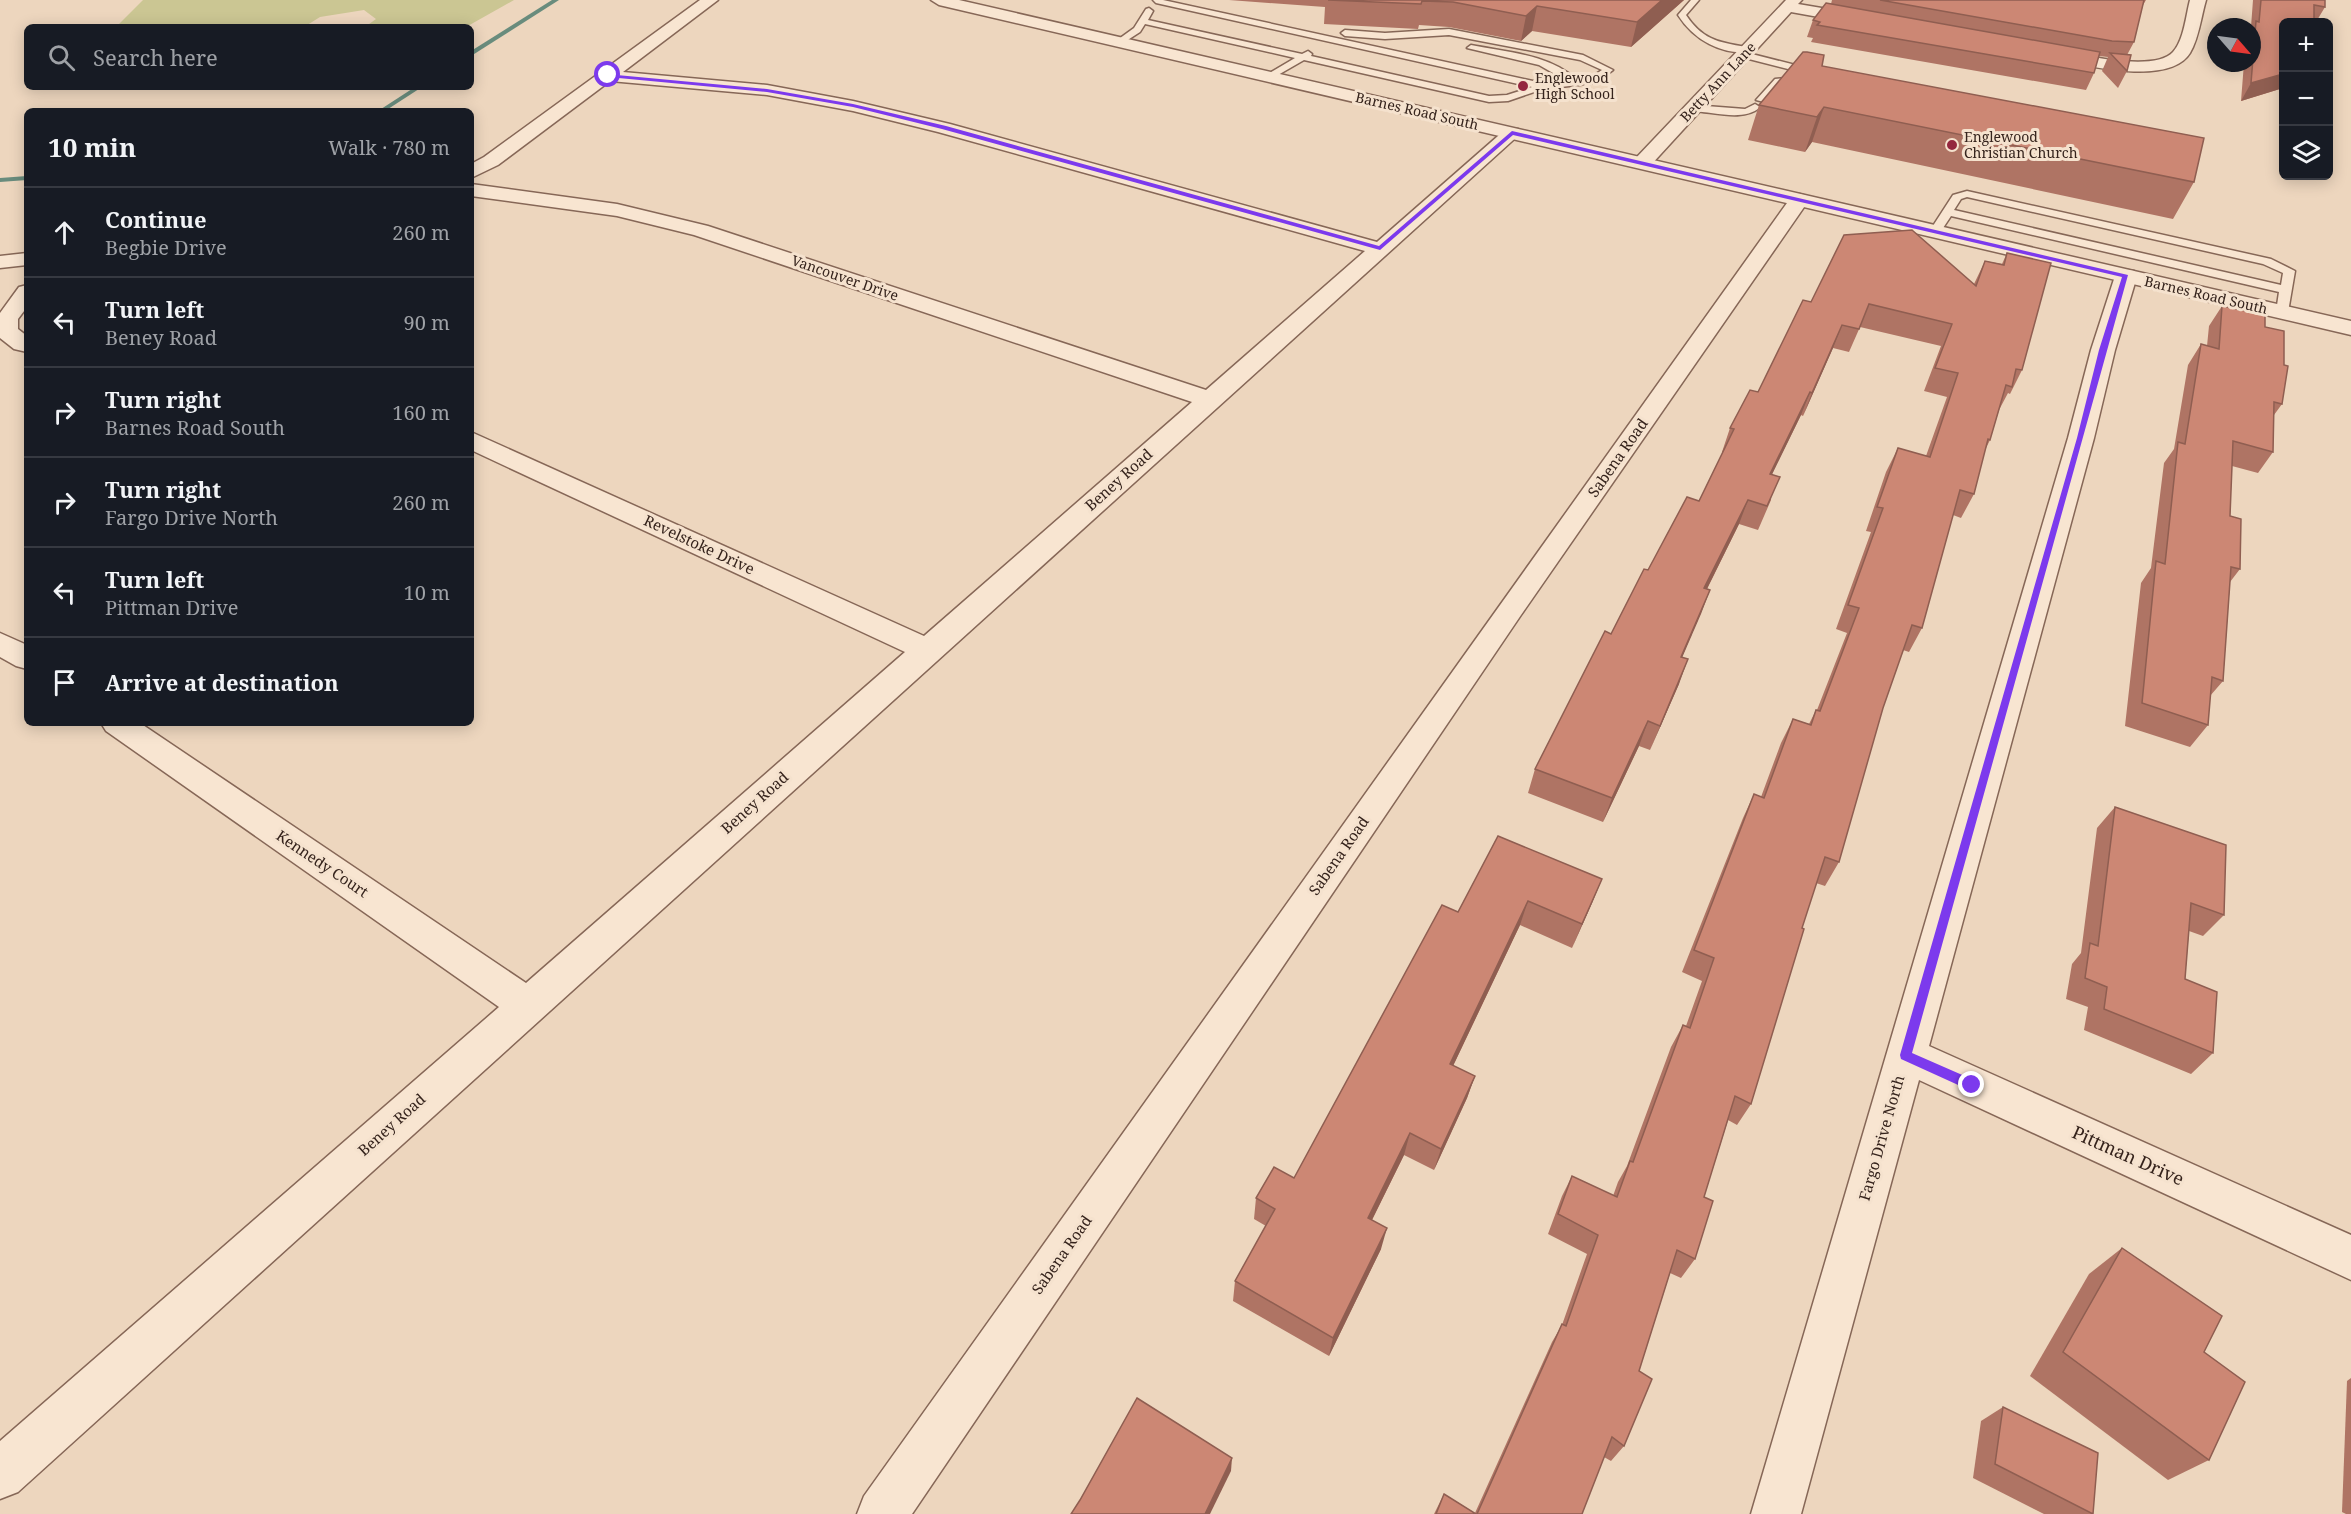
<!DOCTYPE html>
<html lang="en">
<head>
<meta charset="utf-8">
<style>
  body { margin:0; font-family:"Noto Serif",serif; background:#242831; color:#f1f3f6 }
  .controls { position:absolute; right:18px; top:18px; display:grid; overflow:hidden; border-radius:9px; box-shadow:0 3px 15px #0003 }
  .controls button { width:54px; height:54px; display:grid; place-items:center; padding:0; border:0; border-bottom:2px solid #363941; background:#171b24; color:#f1f3f6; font:30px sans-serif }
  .compass { position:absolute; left:2207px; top:18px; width:54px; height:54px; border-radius:50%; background:#171b24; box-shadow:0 3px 15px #0003; rotate:118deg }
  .stop { position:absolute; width:18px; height:18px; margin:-14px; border:4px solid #7c3aed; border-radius:50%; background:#fff }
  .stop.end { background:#7c3aed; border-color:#fff; box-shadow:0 2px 6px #0008 }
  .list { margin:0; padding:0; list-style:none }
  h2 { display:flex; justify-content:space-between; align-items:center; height:78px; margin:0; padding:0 24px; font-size:26px }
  h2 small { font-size:20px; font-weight:400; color:#9ea1a6 }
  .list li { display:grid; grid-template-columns:39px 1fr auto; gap:18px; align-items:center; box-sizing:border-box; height:90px; padding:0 24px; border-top:2px solid #363941 }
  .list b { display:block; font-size:22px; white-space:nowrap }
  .list p { margin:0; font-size:20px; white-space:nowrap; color:#9ea1a6 }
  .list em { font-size:20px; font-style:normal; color:#9ea1a6 }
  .icon { flex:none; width:33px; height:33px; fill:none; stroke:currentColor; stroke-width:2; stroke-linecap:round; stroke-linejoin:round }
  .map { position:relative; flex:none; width:2351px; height:1514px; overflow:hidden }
  .search { position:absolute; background:#171b24; box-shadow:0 3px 15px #0003; left:24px; top:24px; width:450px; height:66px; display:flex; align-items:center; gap:15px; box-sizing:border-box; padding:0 21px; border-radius:9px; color:#9ea1a6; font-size:22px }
  .panel { position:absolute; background:#171b24; box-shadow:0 3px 15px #0003; left:24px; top:108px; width:450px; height:618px; border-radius:9px }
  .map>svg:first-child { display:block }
  .green { fill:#cbc693 }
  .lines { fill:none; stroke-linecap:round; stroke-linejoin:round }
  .stream { fill:#698c7d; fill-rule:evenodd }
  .service-casing { stroke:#866757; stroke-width:3 }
  .minor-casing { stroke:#866757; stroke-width:3 }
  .tertiary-casing { stroke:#866757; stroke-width:3 }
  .service { fill:#f8e5d1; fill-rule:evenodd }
  .minor { fill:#f8e5d1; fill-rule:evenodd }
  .tertiary { fill:#f8e5d1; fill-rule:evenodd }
  .wall { fill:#af7464 }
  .shaded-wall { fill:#8f5e51 }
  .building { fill:#cc8774; stroke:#8f5e51; stroke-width:1.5 }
  .route { fill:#7c3aed }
  .poi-dot { fill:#94273e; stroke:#f5e2ce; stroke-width:2 }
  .labels { text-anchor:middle; stroke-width:6; stroke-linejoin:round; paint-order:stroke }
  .far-poi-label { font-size:14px; fill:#35231c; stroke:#f5e2ce; text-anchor:start }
  .far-street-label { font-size:14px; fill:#35231c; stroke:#f5e2ce }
  .street-label { font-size:15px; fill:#35231c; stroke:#f5e2ce }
  .near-street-label { font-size:18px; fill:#35231c; stroke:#f5e2ce }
</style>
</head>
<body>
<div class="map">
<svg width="2351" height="1514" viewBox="0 0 2351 1514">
  <rect width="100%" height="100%" fill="#edd6be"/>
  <polygon class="green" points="143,0 514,0 466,27 365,27 376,19 364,10 320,17 304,27 116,27"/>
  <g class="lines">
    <g class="stream">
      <polygon points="552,0 559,0 471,56 471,51"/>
      <polygon points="415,87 422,87 385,111 378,111"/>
      <polygon points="27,176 27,180 0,182 0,178"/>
    </g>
    <g class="service-casing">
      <g id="service">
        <path d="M1153,0H1163L1542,83L1567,81L1539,65L1467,48L1471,45C1506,52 1550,54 1577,80L1590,78L1602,70L1580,60L1449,35L1385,39L1345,36L1341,33L1345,30L1385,33L1449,29L1583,55L1613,70L1596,83L1543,89L1508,101L1489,102L1304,60L1271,79L1266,76L1268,74L1295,58L1145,24L1140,32L1123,43L1116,41L1134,28L1146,9L1149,8L1153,11L1148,20L1302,54L1308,51L1312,54L1311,56L1489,96L1507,95L1532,87L1156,3Z"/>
        <path d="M1691,0H1699L1686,15C1705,43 1722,42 1751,48V52C1721,55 1694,40 1678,15Z"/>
        <polygon points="1744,52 1815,70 1817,72 1812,75 1741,57 1740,55"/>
        <polygon points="1796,77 1801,80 1799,82 1781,84 1764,102 1756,100 1775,79"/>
        <path d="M1755,104L1760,107C1745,122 1713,112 1693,111L1688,108L1693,105L1745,109Z"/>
        <path d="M1967,191L2271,259L2295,271L2288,312L2282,316L2276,312L2279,292L1951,216L1939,234H1931L1929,232L1953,195ZM1967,197L2263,264L2283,273L2281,285L1954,210L1961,199Z"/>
      </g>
    </g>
    <g class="minor-casing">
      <g id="minor">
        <polygon points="700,0 718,0 623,72 767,85 853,101 950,124 1377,242 1506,129 1518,129 1521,133 18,1492 0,1499 0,1441 499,1007 106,731 101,723 140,723 526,983 905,652 471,450 471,432 924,636 1192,402 694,235 617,216 471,196 471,184 617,204 708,226 1206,390 1365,251 938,132 853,111 767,95 610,81 498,165 471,178 471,164 484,157"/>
        <polygon points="1786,0 1802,0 1798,4 1863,15 1871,20 1863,25 1791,12 1649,167 1635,167 1633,163 1635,159"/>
        <path d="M2190,0H2206C2201,17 2199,38 2190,53C2169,87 2084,65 2052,59L2044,54L2052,49C2078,54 2154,73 2173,52C2184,40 2186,15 2190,0Z"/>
        <polygon points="1799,194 1806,196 1809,200 1521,615 912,1514 857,1514 864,1496 1792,196"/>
        <polygon points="27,253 27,265 0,268 0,256"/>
        <polygon points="2126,270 2134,271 2137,276 2115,350 2094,438 1929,1046 2351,1235 2351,1280 1919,1080 1801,1514 1751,1514 2068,438 2091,350 2115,276 2118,271"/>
        <polygon points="27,285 27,307 18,319 18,329 27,336 27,352 14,349 0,338 0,313 19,287"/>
        <polygon points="0,633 27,645 27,669 16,666 0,657"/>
      </g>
    </g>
    <g class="tertiary-casing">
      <polygon id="tertiary" points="931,0 959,0 2351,321 2351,335 939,5"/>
    </g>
    <use href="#service" class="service"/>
    <use href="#minor" class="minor"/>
    <use href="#tertiary" class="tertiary"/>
  </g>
  <g class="wall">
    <polygon points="1229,0 1684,0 1631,47 1532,31 1521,41 1449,27 1419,25 1418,29 1324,24 1325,7"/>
    <polygon points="1832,0 2146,0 2143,5 2134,42 2127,55 2127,71 2118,88 2102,71 2108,57 2099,56 2094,73 2086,90 1811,42 1813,38 1807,37 1813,20 1831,4"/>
    <polygon points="2253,0 2325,0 2325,7 2316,22 2283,22 2283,88 2241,101 2244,63 2252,63 2252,27 2251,27"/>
    <polygon points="1822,66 2194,182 2173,219 1812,142 1805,152 1748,140 1759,105"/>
    <polygon points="2007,253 2022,370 2010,394 2008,393 1999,410 1990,440 1985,450 1974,494 1961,518 1953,515 1922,628 1909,652 1903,650 1883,708 1839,862 1825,886 1816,883 1802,928 1751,1104 1737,1125 1728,1120 1704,1197 1695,1259 1681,1278 1670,1273 1639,1371 1624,1446 1611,1461 1604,1457 1582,1514 1434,1514 1444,1494 1475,1513 1552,1342 1562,1325 1587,1254 1548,1234 1562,1196 1572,1176 1613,1196 1618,1182 1627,1166 1671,1047 1683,1025 1686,1026 1702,981 1682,972 1743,818 1754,794 1761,797 1781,743 1793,719 1809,724 1816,710 1817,710 1847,633 1836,629 1871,532 1866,531 1886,472 1898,448 1926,456 1947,397 1924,391 1941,346 1860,327 1849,352 1833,348 1803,416 1801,415 1772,474 1771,500 1758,530 1739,524 1707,589 1710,590 1682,657 1679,684 1650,750 1639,746 1603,822 1528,793 1535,769 1648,570 1699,501 1723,452 1722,452 1730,428 1758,392 1811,302 1974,284 1985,261 2002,264"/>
    <polygon points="2222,306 2265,327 2282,404 2274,415 2273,452 2258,473 2232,466 2230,516 2240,569 2230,582 2223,681 2210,696 2208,725 2190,747 2125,726 2141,583 2151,568 2164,463 2174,449 2188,365 2201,344 2207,346 2209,326"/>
    <polygon points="2115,807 2224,915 2203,936 2189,931 2185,979 2213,1053 2191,1074 2084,1030 2088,1007 2066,999 2072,964 2081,953 2097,828"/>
    <polygon points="1602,879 1592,903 1572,948 1520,925 1453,1066 1475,1076 1467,1098 1434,1170 1404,1155 1372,1220 1381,1249 1329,1356 1233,1301 1235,1281 1266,1226 1254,1219 1256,1198 1294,1178 1458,912"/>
    <polygon points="2122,1248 2204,1352 2209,1460 2168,1480 2030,1376 2089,1274"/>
    <polygon points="2351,1378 2351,1514 2346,1514 2342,1512 2347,1381"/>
    <polygon points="2003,1407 2093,1514 2044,1514 1973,1478 1981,1421"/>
  </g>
  <g class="shaded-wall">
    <polygon points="1662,0 1684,0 1631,47 1637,22"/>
    <polygon points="1537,6 1532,31 1521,41 1526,16"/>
    <polygon points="2283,74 2283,88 2241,101 2251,83"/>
    <polygon points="1824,107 1812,142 1805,152 1817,117"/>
    <polygon points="1842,325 1833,348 1803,416 1812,393"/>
    <polygon points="1810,392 1801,415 1761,497 1770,474"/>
    <polygon points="1748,500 1739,524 1695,613 1704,588"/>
    <polygon points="1710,590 1701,614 1672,681 1681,657"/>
    <polygon points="1688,659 1679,684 1650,750 1660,726"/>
    <polygon points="1648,721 1639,746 1603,822 1612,798"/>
    <polygon points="1602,879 1592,903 1572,948 1582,924"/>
    <polygon points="1528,901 1520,925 1443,1087 1450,1064"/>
    <polygon points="1475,1076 1467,1098 1434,1170 1441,1149"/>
    <polygon points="1410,1133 1404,1155 1363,1238 1368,1218"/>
    <polygon points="1387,1228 1381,1249 1329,1356 1333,1338"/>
    <polygon points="1232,1458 1231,1471 1210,1514 1205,1514"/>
  </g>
  <g class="building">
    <polygon points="1328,0 1662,0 1637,22 1537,6 1526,16 1453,2 1422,1 1421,4"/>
    <polygon points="1880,0 2144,0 2134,42 2112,41"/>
    <polygon points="2261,0 2325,0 2325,7 2314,5 2314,22 2283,22 2283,74 2251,83 2256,21 2259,22"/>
    <polygon points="1826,3 2100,52 2094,73 1817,25 1820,22 1813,20"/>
    <polygon points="1803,52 1807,52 1824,55 1822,66 2204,138 2194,182 1824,107 1817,117 1759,105"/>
    <polygon points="2110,53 2131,55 2127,71"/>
    <polygon points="1912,230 1976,286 1985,261 2004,265 2007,253 2051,263 2022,370 2016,369 2012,387 2006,385 1990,440 1988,439 1974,494 1960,490 1922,628 1912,625 1883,708 1839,862 1825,857 1802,928 1804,929 1751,1104 1735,1096 1704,1197 1713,1201 1695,1259 1677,1250 1639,1371 1652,1379 1624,1446 1612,1437 1582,1514 1477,1514 1562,1324 1566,1326 1598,1235 1558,1214 1572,1176 1617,1197 1630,1161 1633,1162 1683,1025 1690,1028 1714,958 1694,950 1754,794 1764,798 1793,719 1811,725 1816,710 1820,711 1859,608 1848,605 1883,508 1877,507 1898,448 1930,457 1958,373 1935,368 1952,324 1869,304 1859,329 1842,325 1812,393 1810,392 1770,474 1780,477 1767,506 1748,500 1704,588 1710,590 1681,657 1688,659 1660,726 1648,721 1612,798 1535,769 1605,631 1611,634 1644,569 1648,570 1687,497 1699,501 1734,429 1730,428 1750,390 1758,392 1803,300 1811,302 1844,235"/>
    <polygon points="2222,306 2265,315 2265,327 2284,331 2284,365 2288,366 2282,404 2274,402 2273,452 2233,441 2230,516 2241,519 2240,569 2231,567 2223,681 2212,677 2208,725 2142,703 2156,561 2165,564 2178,442 2185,444 2201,344 2219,349"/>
    <polygon points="2115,807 2226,845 2224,915 2191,903 2185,979 2217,992 2213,1053 2104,1009 2107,987 2085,978 2090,943 2098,946"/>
    <polygon points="1498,836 1602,879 1582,924 1528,901 1450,1064 1475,1076 1441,1149 1410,1133 1368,1218 1387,1228 1333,1338 1235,1281 1275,1209 1256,1198 1274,1167 1294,1178 1442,905 1458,912"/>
    <polygon points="2122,1248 2222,1316 2204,1352 2245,1382 2209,1460 2063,1352"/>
    <polygon points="1137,1398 1232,1458 1205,1514 1071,1514 1080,1500"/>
    <polygon points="2003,1407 2098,1453 2093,1514 1995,1464"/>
    <polygon points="1444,1494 1476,1514 1436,1514"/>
  </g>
  <polygon class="route" points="606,74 767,89 853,104 946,126 1379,246 1512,131 2128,275 1912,1053 1976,1081 1976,1089 1967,1089 1901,1059 1900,1055 2077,438 2099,350 2122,277 1513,135 1380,250 942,129 853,107 767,92 608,77"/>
  <g class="poi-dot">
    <circle cx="1523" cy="86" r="6"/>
    <circle cx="1952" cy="145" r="6"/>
  </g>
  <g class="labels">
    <g class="far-poi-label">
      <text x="1535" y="83">Englewood<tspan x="1535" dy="16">High School</tspan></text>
      <text x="1964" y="142">Englewood<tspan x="1964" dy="16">Christian Church</tspan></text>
    </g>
    <g class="far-street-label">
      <text transform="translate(1718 82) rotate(-47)" y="5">Betty Ann Lane</text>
      <text transform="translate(1417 111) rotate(13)" y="5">Barnes Road South</text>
      <text transform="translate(845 278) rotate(19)" y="5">Vancouver Drive</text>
      <text transform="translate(2206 295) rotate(13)" y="5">Barnes Road South</text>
    </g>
    <g class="street-label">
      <text transform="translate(1618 458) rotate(-55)" y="5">Sabena Road</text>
      <text transform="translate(1119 480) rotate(-42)" y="5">Beney Road</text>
      <text transform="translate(699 545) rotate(25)" y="5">Revelstoke Drive</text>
      <text transform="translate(755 803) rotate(-42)" y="5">Beney Road</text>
      <text transform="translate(1339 856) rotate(-55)" y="5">Sabena Road</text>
      <text transform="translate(322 864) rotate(34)" y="5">Kennedy Court</text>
      <text transform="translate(392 1125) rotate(-42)" y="5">Beney Road</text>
      <text transform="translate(1882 1138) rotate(-74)" y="5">Fargo Drive North</text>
      <text transform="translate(1062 1255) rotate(-55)" y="5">Sabena Road</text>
    </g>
    <g class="near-street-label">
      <text transform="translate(2128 1156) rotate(24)" y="6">Pittman Drive</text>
    </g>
  </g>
</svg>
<div class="controls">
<button>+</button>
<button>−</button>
<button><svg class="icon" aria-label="layers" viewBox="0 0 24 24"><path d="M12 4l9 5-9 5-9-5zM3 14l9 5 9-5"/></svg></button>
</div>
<svg class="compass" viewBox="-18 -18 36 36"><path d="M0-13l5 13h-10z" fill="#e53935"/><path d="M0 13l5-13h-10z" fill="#9ea1a6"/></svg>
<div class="stop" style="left:608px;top:75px"></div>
<div class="stop end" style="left:1972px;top:1085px"></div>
<div class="search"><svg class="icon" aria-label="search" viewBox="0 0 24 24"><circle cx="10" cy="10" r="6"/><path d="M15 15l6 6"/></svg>Search here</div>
<section class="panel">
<h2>10 min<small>Walk · 780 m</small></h2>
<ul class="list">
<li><svg class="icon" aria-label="ahead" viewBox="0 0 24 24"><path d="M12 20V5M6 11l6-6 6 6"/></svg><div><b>Continue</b><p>Begbie Drive</p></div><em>260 m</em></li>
<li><svg class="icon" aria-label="left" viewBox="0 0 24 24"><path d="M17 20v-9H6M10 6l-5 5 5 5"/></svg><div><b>Turn left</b><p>Beney Road</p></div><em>90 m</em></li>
<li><svg class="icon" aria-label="right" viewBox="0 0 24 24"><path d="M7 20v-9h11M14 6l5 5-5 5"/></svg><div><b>Turn right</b><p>Barnes Road South</p></div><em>160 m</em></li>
<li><svg class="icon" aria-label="right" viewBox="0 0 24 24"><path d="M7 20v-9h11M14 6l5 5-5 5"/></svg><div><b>Turn right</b><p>Fargo Drive North</p></div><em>260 m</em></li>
<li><svg class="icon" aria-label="left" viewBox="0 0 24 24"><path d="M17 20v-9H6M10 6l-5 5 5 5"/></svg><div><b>Turn left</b><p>Pittman Drive</p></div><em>10 m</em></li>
<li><svg class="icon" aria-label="arrive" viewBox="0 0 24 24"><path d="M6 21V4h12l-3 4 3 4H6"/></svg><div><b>Arrive at destination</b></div></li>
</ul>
</section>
</div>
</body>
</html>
